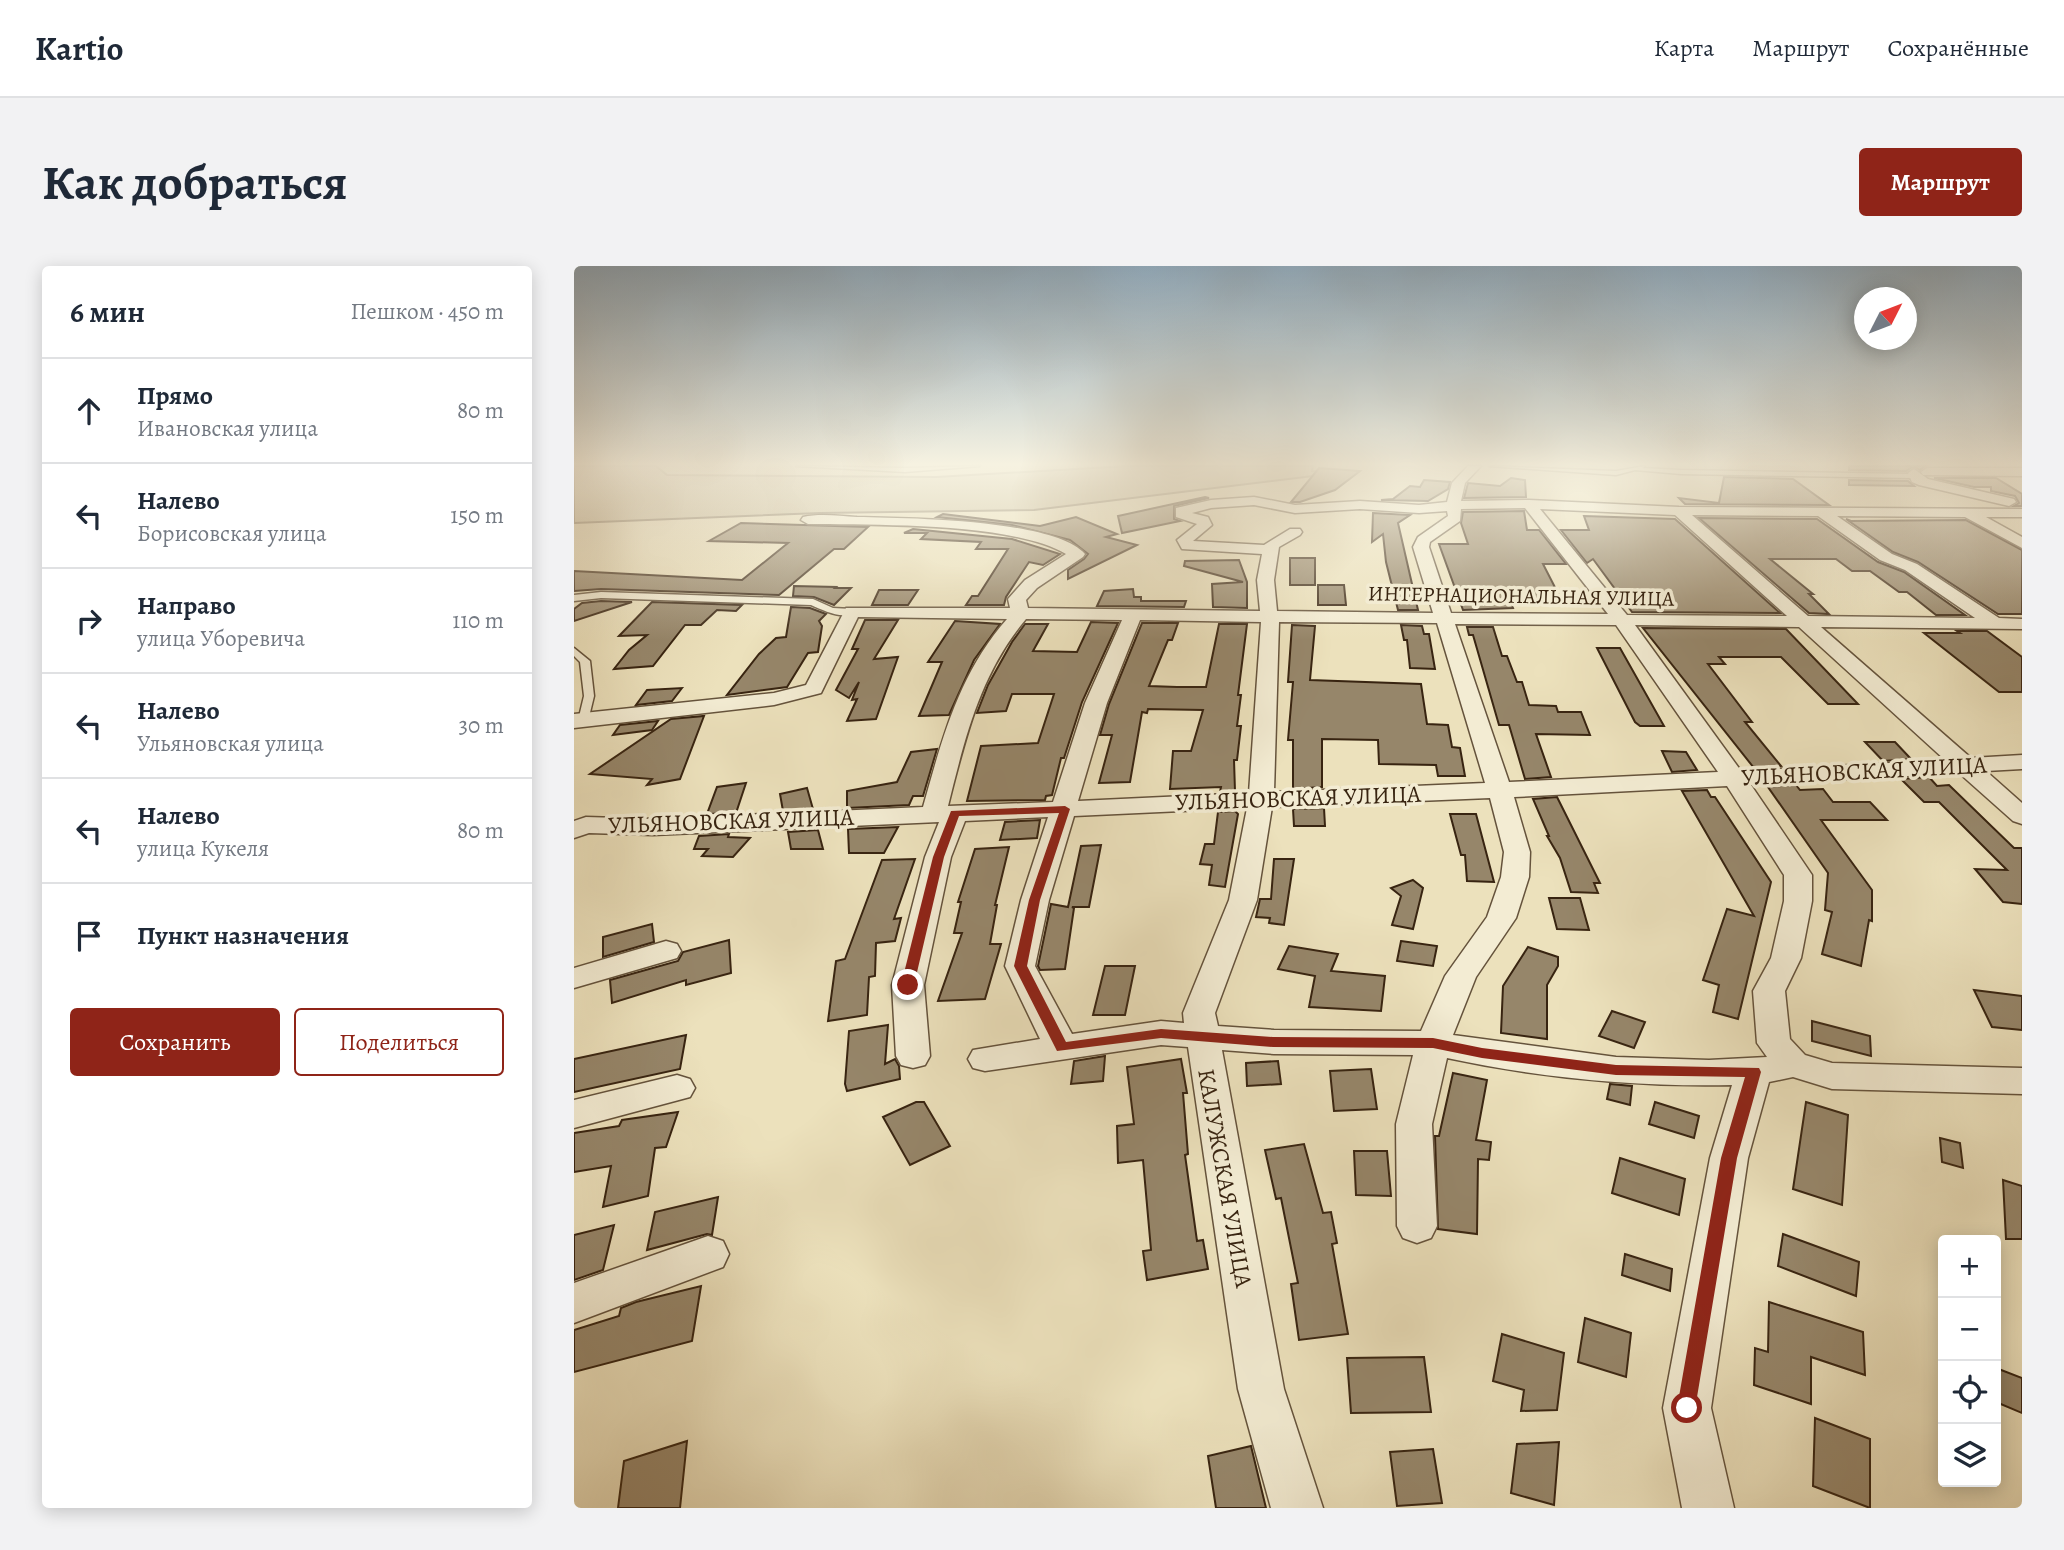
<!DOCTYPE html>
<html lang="ru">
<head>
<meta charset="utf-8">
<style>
  body { margin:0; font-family:Alegreya,serif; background:#f2f2f3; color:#1f2937 }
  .controls { position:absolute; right:21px; bottom:21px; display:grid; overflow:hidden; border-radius:7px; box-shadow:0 4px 18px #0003 }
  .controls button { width:63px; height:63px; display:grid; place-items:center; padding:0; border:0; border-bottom:2px solid #e0e1e3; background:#fff; color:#1f2937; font:35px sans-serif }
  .compass { position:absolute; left:1280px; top:21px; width:63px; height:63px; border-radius:50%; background:#fff; box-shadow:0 4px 18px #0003; rotate:48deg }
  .stop { position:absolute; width:21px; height:21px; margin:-16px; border:5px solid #8f2418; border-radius:50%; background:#fff }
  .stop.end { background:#8f2418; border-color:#fff; box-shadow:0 2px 7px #0008 }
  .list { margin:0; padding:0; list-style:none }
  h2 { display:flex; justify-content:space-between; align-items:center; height:91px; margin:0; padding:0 28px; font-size:30px }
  h2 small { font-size:23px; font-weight:400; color:#747a83 }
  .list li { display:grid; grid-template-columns:46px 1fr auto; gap:21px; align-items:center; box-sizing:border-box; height:105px; padding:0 28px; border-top:2px solid #e0e1e3 }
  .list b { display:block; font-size:26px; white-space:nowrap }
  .list p { margin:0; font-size:23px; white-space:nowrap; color:#747a83 }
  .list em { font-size:23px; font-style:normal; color:#747a83 }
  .actions { display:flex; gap:14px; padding:21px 28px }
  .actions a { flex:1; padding:16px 0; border:2px solid #8f2418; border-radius:7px; text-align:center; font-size:24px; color:#8f2418 }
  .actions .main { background:#8f2418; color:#fff }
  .icon { flex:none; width:38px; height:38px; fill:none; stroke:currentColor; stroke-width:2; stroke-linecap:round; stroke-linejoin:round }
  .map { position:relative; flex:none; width:1448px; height:1242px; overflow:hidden; border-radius:7px }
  header { display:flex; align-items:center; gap:42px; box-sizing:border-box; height:98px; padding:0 35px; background:#fff; border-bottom:2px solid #e0e1e3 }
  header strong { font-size:33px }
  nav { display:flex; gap:38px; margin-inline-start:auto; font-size:24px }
  .intro { display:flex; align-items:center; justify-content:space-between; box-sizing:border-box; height:168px; padding:0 42px }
  h1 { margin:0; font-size:49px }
  .button { padding:18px 32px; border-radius:7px; background:#8f2418; color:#fff; font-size:24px; font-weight:700 }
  main { display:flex; gap:42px; padding:0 42px }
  aside { flex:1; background:#fff; border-radius:7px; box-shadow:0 4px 18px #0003 }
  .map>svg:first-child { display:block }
  .green { fill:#cdc19f; stroke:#827258; stroke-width:2 }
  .building { fill:#96866a; stroke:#382411; stroke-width:2 }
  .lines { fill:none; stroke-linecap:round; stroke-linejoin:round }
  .service-casing { stroke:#65533c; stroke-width:3 }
  .minor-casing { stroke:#65533c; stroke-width:3 }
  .service { fill:#f3ecd3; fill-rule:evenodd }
  .minor { fill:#f3ecd3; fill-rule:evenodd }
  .route { fill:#8f2418 }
  .labels { text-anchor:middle; stroke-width:7; stroke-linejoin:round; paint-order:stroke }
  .far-street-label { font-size:21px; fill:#382411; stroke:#f3ecd3 }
  .street-label { font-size:24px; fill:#382411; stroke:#f3ecd3 }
</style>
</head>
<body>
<header>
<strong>Kartio</strong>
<nav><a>Карта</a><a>Маршрут</a><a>Сохранённые</a></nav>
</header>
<div class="intro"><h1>Как добраться</h1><a class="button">Маршрут</a></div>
<main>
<aside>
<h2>6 мин<small>Пешком · 450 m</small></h2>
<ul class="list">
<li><svg class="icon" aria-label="ahead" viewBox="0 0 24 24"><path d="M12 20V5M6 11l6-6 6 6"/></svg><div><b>Прямо</b><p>Ивановская улица</p></div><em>80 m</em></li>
<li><svg class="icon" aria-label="left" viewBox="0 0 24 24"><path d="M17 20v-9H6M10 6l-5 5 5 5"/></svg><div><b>Налево</b><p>Борисовская улица</p></div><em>150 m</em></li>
<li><svg class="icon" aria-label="right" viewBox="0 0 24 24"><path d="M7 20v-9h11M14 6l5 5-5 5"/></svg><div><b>Направо</b><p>улица Уборевича</p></div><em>110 m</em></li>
<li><svg class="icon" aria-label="left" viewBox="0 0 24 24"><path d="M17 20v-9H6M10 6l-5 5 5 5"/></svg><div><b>Налево</b><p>Ульяновская улица</p></div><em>30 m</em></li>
<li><svg class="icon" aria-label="left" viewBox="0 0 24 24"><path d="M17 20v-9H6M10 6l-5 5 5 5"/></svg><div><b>Налево</b><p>улица Кукеля</p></div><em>80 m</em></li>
<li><svg class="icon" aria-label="arrive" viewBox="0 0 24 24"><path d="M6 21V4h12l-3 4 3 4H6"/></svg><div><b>Пункт назначения</b></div></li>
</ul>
<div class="actions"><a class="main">Сохранить</a><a>Поделиться</a></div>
</aside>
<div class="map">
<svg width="1448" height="1242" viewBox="0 0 1448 1242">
  <rect width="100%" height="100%" fill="#ece1bc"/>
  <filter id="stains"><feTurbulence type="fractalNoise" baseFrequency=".00286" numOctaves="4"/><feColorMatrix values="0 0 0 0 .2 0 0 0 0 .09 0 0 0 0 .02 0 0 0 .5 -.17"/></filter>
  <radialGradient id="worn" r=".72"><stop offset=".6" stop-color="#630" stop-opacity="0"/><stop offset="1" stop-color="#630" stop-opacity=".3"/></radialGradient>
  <polygon class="green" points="0,200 82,200 93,209 362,211 553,200 739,200 738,205 764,207 460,244 246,247 0,257"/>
  <g class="building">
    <polygon points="1275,200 1351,200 1346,204 1340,200 1332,205 1275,204"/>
    <polygon points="745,202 786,205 761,224 726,236 717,236"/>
    <polygon points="1150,211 1219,213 1255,239 1111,238 1105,232 1145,237"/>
    <polygon points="937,212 951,214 952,231 890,232 894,217 926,220"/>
    <polygon points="1360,212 1422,212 1448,228 1448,240 1440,240 1445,237 1441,230 1417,225 1417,221 1400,221"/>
    <polygon points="850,214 876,216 874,223 854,235 807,234 819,233 836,220 846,221"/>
    <polygon points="1275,214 1334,215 1340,220 1275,219"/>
    <polygon points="631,231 635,232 600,240 600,253 606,255 548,267 544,250"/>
    <polygon points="950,245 953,264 965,264 992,298 969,298 988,335 936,334 939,342 889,344 865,278 894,278 887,257 889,246"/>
    <polygon points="799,247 836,249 824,257 844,344 824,344 812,296 809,268 798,276"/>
    <polygon points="369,248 466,260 502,251 543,268 532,271 563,279 494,313 494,304 510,293 514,288 496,274 438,259 363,251"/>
    <polygon points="1010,250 1101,253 1206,347 1058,346 1019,293 1013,297 987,264 1015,264"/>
    <polygon points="1125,252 1243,253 1304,296 1330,306 1391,349 1362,349 1333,326 1325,326 1296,305 1278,305 1262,293 1196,293 1239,328 1235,328 1255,348 1235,347"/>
    <polygon points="1272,253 1277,255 1392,254 1448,284 1448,348 1424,348 1344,296 1319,286"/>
    <polygon points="167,257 294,261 270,283 260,283 205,329 27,323 0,325 0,305 168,314 214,277 135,275"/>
    <polygon points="339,263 438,273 486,288 469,299 455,296 432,331 430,339 392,339 398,330 404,330 434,283 402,283 407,276 347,273 353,267 330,267"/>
    <rect x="716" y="292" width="25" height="27"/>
    <polygon points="665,294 673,316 673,342 639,341 638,318 669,316 610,300 611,295"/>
    <polygon points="744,319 770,319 772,339 744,339"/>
    <polygon points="220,320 262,321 261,322 277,322 260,339 240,331 219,330"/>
    <polygon points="559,323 560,331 567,331 567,335 612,335 610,341 523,340 530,325"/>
    <polygon points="305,324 344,324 334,339 298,339"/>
    <polygon points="27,335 58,336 0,355 0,343 8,337"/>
    <polygon points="78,336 168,339 162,345 143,344 127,359 111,359 79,400 40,403 55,384 73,369 45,370"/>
    <polygon points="217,341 236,342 252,348 245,355 248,360 244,386 234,387 213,421 153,429 185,388 202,372 212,371"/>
    <polygon points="291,354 324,354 300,393 324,391 302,453 273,455 283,433 278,434 285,416 275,432 262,424 284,383 278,383"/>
    <polygon points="381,355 426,358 400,394 375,449 345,450 368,396 354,396"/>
    <polygon points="517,356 544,357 508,436 490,492 487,492 478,529 472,530 471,534 393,535 407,480 464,477 480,428 438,428 432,445 403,447 414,419 438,376 451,358 474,358 459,385 503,386"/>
    <polygon points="568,357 604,357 598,374 594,374 575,420 603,421 632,421 645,358 673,358 664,429 667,429 663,460 667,460 663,494 660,494 661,525 646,526 647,521 596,523 599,485 617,485 629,444 574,443 573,447 568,446 556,516 525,517 538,469 526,469 535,438"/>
    <polygon points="718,359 741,360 736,414 847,418 853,458 874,459 878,481 886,482 891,510 864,510 862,499 805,498 804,474 748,473 748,521 719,523 719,474 714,474 719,416 714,416"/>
    <polygon points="827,359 848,360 850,368 855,368 861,403 836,402 833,374 830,374"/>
    <polygon points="893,361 919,361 928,390 933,390 943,416 948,416 955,439 982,440 984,446 1007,446 1016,469 962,468 977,511 951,513 935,459 925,459 899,369 895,369"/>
    <polygon points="1069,362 1212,363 1284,438 1254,438 1207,391 1145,391 1151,398 1134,398 1178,456 1171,456 1207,500 1180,502"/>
    <polygon points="1383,365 1413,365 1448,391 1448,426 1425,426 1350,367 1386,367"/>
    <polygon points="1023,382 1046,382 1090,460 1066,460 1061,456"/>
    <polygon points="108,422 98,435 62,439 73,424"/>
    <polygon points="130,450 106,513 73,519 78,513 16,508 97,453"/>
    <polygon points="84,455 78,464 39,469 46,459"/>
    <polygon points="1291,476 1321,476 1337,493 1309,495"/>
    <polygon points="363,483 349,530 339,530 335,539 273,542 273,525 323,516 337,486"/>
    <polygon points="1088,485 1112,486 1123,504 1098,506"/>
    <polygon points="1355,511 1363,520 1375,519 1440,582 1448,582 1448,638 1429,636 1401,603 1433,604 1365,536 1350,536 1327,513"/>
    <polygon points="172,517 162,547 133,548 143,521"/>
    <polygon points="1222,519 1226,524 1249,523 1259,536 1296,536 1313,554 1247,554 1298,624 1298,655 1295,654 1287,700 1248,688 1258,646 1251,644 1254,607 1194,521"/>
    <polygon points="233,522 239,543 209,545 206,528"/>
    <polygon points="1133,524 1137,531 1141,531 1197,616 1164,753 1139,746 1145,719 1129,714 1153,643 1180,650 1108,525"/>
    <polygon points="983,531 1026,617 1020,617 1024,627 997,626 986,592 973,570 975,570 959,533"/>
    <polygon points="750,542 751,560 720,560 719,543"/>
    <polygon points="661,545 664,548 651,621 635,619 638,599 626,598 631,578 640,578 644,546"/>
    <polygon points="876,548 902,548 920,616 893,615 891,589 887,589"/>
    <polygon points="466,554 463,572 426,574 431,556"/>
    <polygon points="324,561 310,587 275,587 274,563"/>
    <polygon points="244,564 249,583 217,583 214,566"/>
    <polygon points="155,568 154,571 176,572 159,591 128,590 134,583 120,583 125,570"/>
    <polygon points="527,579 515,641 498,641 500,642 491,703 466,704 464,700 477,638 494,641 507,580"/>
    <polygon points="435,581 421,639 423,639 416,678 427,678 411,733 364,735 388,667 380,667 387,636 384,636 401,583"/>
    <polygon points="341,593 320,653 327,652 321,675 302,677 301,710 295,711 293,749 254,755 262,695 271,693 308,594"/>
    <polygon points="700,593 720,593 710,659 695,657 696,652 682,651 686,633 697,633"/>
    <polygon points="839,614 849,622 839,663 818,659 827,630 817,622"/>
    <polygon points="975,632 1006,632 1015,664 983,663"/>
    <polygon points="78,658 80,676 29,691 29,671"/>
    <polygon points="155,674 157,707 112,719 112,714 38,737 36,714 104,695 109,686"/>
    <polygon points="827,675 863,680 859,700 823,695"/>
    <polygon points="715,680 764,688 757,705 811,710 807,745 735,741 741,710 704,703"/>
    <polygon points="954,681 984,691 984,700 973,719 973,773 927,767 929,720"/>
    <polygon points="531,700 561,700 551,749 519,749"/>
    <polygon points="1400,724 1448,730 1448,764 1418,761"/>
    <polygon points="1038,745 1071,756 1060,782 1025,770"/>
    <polygon points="1238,755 1296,770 1297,790 1238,775"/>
    <polygon points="314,759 311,798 321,793 325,800 326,813 273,825 271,818 275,765"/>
    <polygon points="112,769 106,803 0,826 0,793"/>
    <polygon points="531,790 529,815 497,818 500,795"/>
    <polygon points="607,793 613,827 609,827 614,888 611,889 623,975 629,974 634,1003 573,1014 569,985 577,984 569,894 544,897 543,860 560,858 553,801"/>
    <polygon points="704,795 707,818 673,820 672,797"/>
    <polygon points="797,803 803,843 760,845 756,805"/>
    <polygon points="879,807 913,814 902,874 917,876 915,894 904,893 903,968 864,963 861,870 865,870"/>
    <polygon points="1036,818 1058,820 1056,839 1033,833"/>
    <polygon points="342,836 350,836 376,880 336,899 309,851"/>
    <polygon points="1081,836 1125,850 1120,872 1075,858"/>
    <polygon points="1232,836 1274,849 1268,939 1219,923"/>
    <polygon points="104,846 92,881 81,882 74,930 29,941 37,900 0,906 0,867 45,860 48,854"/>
    <polygon points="1366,872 1386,877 1389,902 1368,896"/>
    <polygon points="730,878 749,947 757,946 763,977 758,978 774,1068 725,1074 717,1018 724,1017 707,932 702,933 691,884"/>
    <polygon points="780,885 813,885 817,930 782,929"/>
    <polygon points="1046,892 1111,913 1105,949 1038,927"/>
    <polygon points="1429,914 1448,920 1448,973 1432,973"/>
    <polygon points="144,931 138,969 133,968 73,984 81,946"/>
    <polygon points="40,959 29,1004 0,1014 0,969"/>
    <polygon points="1209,968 1285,996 1282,1030 1204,1000"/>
    <polygon points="1051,988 1098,1003 1096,1025 1048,1009"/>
    <polygon points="127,1020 118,1075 0,1106 0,1064 45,1050 47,1042 62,1036"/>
    <polygon points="1195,1036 1289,1066 1291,1109 1237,1091 1237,1138 1180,1119 1181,1082 1194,1086"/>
    <polygon points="1011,1052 1057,1067 1052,1111 1004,1096"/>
    <polygon points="928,1068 990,1087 983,1144 947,1145 950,1124 919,1115"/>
    <polygon points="850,1091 857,1146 777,1147 773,1092"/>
    <polygon points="1422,1102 1448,1112 1448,1147 1422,1136"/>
    <polygon points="1241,1152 1296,1173 1296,1242 1239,1220"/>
    <polygon points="113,1175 106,1242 44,1242 50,1195"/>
    <polygon points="985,1176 980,1239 937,1227 943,1178"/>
    <polygon points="677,1180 692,1242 642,1242 634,1190"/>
    <polygon points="859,1183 868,1237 823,1240 816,1186"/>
  </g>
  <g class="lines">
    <g class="service-casing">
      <g id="service">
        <polygon points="222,200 331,202 406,200 331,206"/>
        <polygon points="915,200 1042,205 1071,200 1069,202 1107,204 1339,208 1342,210 1339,212 1107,208 1061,204 1042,209"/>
        <path d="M27,326L239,333L259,342L278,343L282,346C268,354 251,345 237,339L27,332L0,335V329Z"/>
        <polygon points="0,382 16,395 20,430 14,455 9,458 4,455 10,430 6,396 0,390"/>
      </g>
    </g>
    <g class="minor-casing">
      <g id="minor">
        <path d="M894,200H907L891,217L887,235L955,234L1105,241L1448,243V251H1412L1448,271V282L1391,251L1263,250L1318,288L1343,298L1425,352L1448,353V363L1247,361L1397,492L1448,489V503L1412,505L1448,537V558L1439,555L1385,507L1177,519L1238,609V635L1227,692L1211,725L1216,773L1231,789L1258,797L1448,802V828L1258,823L1219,811L1195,816L1174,892L1137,1142L1160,1242H1108L1089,1142L1136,892L1158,819C1063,821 966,812 873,792L858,858L863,960L857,972L843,977L829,972L823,960L822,858L839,789L700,788L648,784L710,1123L749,1242H697L664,1123L614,781L587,779L411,805L399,802L394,793L399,784L466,773L431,700L447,634L474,551L391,555L377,591L350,719L356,790L351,799L339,802L327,799L322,790L318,719L351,591L365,556L79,569L15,567L0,572V555L12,551L79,553L349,541C368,473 385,407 433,353L284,351L247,427L200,439L0,462V448L200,427L232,419L272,342H436L434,333L451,314L492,288C438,256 299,259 234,258L227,254L229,251C246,247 266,250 283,251C331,252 480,253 511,288L509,291L463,322L452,334L454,342L686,345L683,314L688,288L608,283L603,274L623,258L602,251V242L637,234L680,231L721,239L786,235L845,239L873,236L878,217ZM680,239L721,247L786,243L845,247L873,245L874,250L844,271L839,281L859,347L703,345L700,314L705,281L726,269L728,266L726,263H716L690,279L619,275L638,259L634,251L618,247L637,242ZM951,242L1034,348L877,347L855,281L856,276L886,255L887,243ZM966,243L1101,249L1213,350L1053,349ZM1118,249L1244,250L1306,294L1331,304L1401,352L1234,350ZM452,353L548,354L511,437L479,536L374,540C391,472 406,408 452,353ZM566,354L687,356L675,527L504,535L533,437ZM705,356L863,357L911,517L700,526ZM881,358L1042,359L1144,506L935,516ZM1061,359L1225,361L1371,494L1167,505ZM1153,520L1210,609V635L1197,692L1179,725L1183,777L1193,791L1135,794L1042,791L879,769L902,711L942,652L955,611L956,586L940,531ZM916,532L930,586L927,611L913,651L871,710L847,765L700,764L644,760L641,747L683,634L698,541ZM673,542L655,634L609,747L610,757L587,755L498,768L461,700L475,634L500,550Z"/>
        <polygon points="1353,202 1448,202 1448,210 1349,209 1347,206"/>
        <polygon points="1340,203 1354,213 1440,233 1442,236 1435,240 1345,219 1338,216 1334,207"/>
        <polygon points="92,675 103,678 107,685 103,692 0,722 0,702"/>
        <polygon points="103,809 116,813 121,822 116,831 0,862 0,834"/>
        <polygon points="134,970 149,975 155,988 149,1001 0,1057 0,1017"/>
      </g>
    </g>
    <use href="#service" class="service"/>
    <use href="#minor" class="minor"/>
  </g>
  <linearGradient id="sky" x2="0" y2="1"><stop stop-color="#91acbf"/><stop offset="0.53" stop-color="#f6f2e1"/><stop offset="1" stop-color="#f6f2e1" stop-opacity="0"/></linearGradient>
  <rect width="1448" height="374" fill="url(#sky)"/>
  <polygon class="route" points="491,540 496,543 466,634 453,700 492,776 587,763 699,771 859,772 908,782 1042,799 1185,802 1187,806 1163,892 1120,1149 1113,1152 1106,1149 1103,1142 1147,892 1171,811 1042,809 908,792 859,782 699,781 587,772 483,785 440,700 455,634 485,547 385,550 370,591 340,719 338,722 329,722 327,719 359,591 377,545"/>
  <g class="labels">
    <g class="far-street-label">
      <text transform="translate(947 330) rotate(1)" y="7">ИНТЕРНАЦИОНАЛЬНАЯ УЛИЦА</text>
    </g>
    <g class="street-label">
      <text transform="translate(1290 505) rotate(-3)" y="8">УЛЬЯНОВСКАЯ УЛИЦА</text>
      <text transform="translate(724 532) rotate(-2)" y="8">УЛЬЯНОВСКАЯ УЛИЦА</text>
      <text transform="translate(157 555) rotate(-2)" y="8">УЛЬЯНОВСКАЯ УЛИЦА</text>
      <text transform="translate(651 912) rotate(80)" y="8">КАЛУЖСКАЯ УЛИЦА</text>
    </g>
  </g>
  <rect width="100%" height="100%" filter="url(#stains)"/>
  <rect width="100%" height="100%" fill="url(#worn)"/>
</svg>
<div class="controls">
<button>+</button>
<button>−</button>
<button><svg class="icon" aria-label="locate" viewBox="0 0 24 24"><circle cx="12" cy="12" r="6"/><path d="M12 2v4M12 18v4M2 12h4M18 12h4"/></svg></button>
<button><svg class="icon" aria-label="layers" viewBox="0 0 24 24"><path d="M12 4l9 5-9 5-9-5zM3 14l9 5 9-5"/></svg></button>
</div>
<svg class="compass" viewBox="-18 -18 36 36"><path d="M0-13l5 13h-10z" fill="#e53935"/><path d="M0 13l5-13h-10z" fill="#747a83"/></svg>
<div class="stop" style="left:1113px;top:1142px"></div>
<div class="stop end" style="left:334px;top:719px"></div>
</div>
</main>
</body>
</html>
